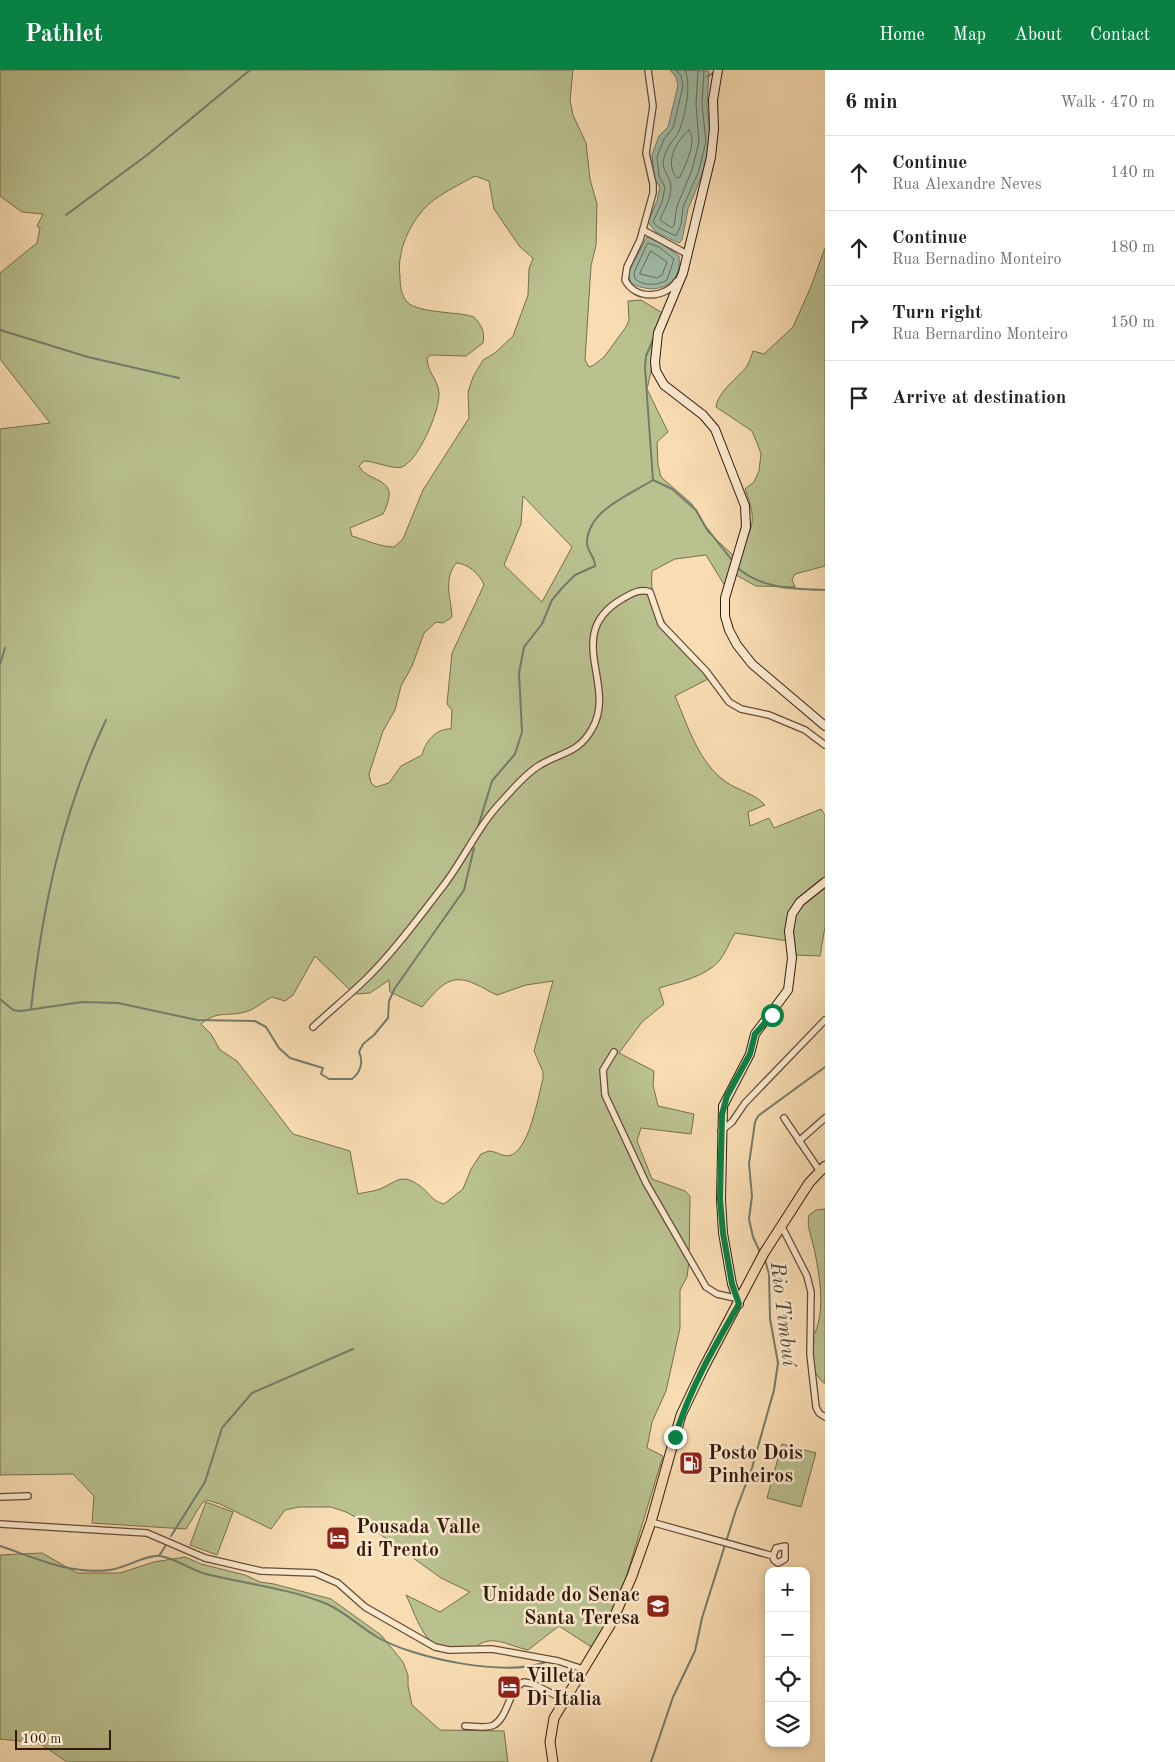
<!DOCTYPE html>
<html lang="en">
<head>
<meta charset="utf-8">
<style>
  body { margin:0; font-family:"Old Standard TT",serif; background:#f6f6f6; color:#222 }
  .controls { position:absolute; right:15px; bottom:15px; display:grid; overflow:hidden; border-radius:10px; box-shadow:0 2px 8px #0003 }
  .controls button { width:45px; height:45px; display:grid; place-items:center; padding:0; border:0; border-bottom:1px solid #e0e0e0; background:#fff; color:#222; font:25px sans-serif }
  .scale { position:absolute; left:15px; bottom:12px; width:96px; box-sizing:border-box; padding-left:5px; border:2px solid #341a0e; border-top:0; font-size:14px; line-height:18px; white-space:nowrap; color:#341a0e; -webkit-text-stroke:4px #fae8cd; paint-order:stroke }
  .stop { position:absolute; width:15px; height:15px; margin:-11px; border:4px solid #0b8043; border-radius:50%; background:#fff }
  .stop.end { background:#0b8043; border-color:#fff; box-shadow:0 1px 5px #0008 }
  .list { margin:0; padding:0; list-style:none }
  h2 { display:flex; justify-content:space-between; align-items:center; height:65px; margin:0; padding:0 20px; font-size:21px }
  h2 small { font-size:16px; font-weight:400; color:#767676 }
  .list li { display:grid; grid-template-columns:32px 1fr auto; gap:15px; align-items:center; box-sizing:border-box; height:75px; padding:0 20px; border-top:1px solid #e0e0e0 }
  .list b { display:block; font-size:19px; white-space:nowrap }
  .list p { margin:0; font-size:16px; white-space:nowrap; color:#767676 }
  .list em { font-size:16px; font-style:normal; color:#767676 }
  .icon { flex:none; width:28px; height:28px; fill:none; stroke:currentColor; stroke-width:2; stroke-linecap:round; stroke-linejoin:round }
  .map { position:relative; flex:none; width:825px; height:1692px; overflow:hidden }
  header { display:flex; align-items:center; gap:30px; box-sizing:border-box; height:70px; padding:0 25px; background:#0b8043; color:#fff }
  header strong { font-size:24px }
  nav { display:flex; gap:28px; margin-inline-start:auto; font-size:18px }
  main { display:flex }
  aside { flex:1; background:#fff }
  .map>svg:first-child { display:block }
  .green { fill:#b9c18f; stroke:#766e4e; fill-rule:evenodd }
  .water { fill:#9fbca7; stroke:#747b6a }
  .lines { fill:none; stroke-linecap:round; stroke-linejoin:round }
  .shore { stroke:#6a6b5a; stroke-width:1 }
  .stream { stroke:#747b6a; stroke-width:2 }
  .street-casing { stroke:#654a37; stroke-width:8 }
  .secondary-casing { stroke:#341a0e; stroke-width:10 }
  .primary-casing { stroke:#341a0e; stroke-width:11 }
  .street { stroke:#fae8cd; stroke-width:5.5 }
  .secondary { stroke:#fae8cd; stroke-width:8 }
  .primary { stroke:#f8dcb2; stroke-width:9 }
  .route { stroke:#0b8043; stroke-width:6 }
  .labels { text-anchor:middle; stroke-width:5; stroke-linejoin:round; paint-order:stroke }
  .poi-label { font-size:20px; font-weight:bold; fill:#341a0e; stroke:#fae8cd; text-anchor:start }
  .water-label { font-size:21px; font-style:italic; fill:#544b3c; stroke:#fae8cd }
</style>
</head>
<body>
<header>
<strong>Pathlet</strong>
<nav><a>Home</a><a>Map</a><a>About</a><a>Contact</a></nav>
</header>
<main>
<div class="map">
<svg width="825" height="1692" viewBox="0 0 825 1692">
  <rect width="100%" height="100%" fill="#f8dcb2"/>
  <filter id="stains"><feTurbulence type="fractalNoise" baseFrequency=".004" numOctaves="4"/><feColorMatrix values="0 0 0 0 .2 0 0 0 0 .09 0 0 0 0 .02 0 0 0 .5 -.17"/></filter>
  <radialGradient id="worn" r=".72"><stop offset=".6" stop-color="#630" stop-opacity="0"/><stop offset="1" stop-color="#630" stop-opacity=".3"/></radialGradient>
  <g class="green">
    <path d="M0,0H573L570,30L573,45L586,73L590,109L597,134L596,175L591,196L585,290L589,297L594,295L604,287L626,257L629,250L628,231L641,230L664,244L647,319L668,362L657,372L658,395L661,407L692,434L708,462L735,487C753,457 758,453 745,419L754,412L759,401L761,384L757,373L752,361L716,337C718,321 738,308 747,296C750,291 751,286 753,281L764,284L793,257L810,219L825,178V496L795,504L792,510L795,517L756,516L736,505L728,521L706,485L675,489L652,501C647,546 684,576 710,608L675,626C688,656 698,692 726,712C739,721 754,723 765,735L748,742L750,756L769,748L774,758L821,739L825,745V857L820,886L793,885L788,871L735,863C729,872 726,883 719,891C705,907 679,912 659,918L664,934L642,952L619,983L654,1001L653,1015L658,1036L694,1044L691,1064L641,1058L637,1071L652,1109L685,1121L690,1126L689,1191L687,1207L680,1220V1258L666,1321L652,1352L647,1378L663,1386L621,1524L593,1578L559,1556L528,1580C509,1576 489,1562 474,1579C466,1579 458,1581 450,1581C424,1579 416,1545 406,1525L440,1542L470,1522L441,1508L359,1449L346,1442L331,1437H299L285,1440L271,1459L220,1434L207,1430L202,1433L186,1459L92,1453L94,1426L73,1404L0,1405V359L50,353L0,289V203L37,173L40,158L37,156L43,144L22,142L0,126ZM475,106L489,111L494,139L520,177L533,188L529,199L528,225L513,266L495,283L483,290L473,307L468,322L469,348L423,420L403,469L394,477C381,477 365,470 352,466L350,458L383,444C403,405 369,415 359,396L364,391C375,391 393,400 402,397C419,390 440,340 439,323C438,309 427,302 427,288L431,285L466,286L483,273C485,262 482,256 474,247C457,241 420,244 407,232C401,225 400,215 400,206C396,179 413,145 435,129C448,120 462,113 475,106ZM523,426L572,477L542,532L504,495L521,454ZM456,493C467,493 480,504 484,515L452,583L447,634L452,640L451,659C436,658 425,672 422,685L401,696L389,713L376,717L371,713L369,704L383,661L395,640L401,616L412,596L424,563L436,552L443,553L452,547C451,528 443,510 456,493ZM315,886L354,924L370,923L389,910L390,922L422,937C437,920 449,901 475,914C483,917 489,922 497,925L526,915L553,911L534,981L543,1002V1009C538,1026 529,1085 507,1086C502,1086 495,1081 489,1081L481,1084L471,1099L463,1119L444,1134C430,1130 431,1124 420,1116C400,1101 395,1114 377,1120C371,1122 364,1122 358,1124L350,1081L293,1064L237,991L220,980L211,964L201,954C218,940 225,947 245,942C256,939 262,932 272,927L285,931L293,925Z"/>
    <path d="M825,1139V1314C810,1302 810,1284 809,1265L815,1263C825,1239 820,1208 815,1183C813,1170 806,1158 809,1145L816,1140Z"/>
    <polygon points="782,1374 816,1383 801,1437 767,1428"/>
    <polygon points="206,1432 233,1442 217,1485 190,1475"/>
    <polygon points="42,1483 77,1503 120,1503 154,1492 185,1487 201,1494 245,1505 260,1512 274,1514 331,1529 381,1565 403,1592 408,1605 408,1616 412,1635 440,1660 504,1661 508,1692 67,1692 39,1673 0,1669 0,1485"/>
  </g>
  <g class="water">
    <polygon points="670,0 709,1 707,35 711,72 702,105 688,139 682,170 679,173 656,162 648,152 657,131 660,117 654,108 652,85 659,66 668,57 678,15 676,7"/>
    <path d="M647,167L661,173L679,186C683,217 654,226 631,213L628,203Z"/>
  </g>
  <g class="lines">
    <g class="shore">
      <polyline points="676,0 681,6 683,16 673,58 664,69 657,87 659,106 665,117 662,132 653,152 659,158 676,166 681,155 683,137 698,103 706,72 702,34 704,0"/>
      <path d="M685,0C692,14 685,47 679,61C675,70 667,75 664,88C660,99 671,107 671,117C671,130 664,139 660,150L672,158L674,156L677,136L692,100L699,72L696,34L698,0"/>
      <path d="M689,60C698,71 685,95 680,107L677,108C664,93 676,71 689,60Z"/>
      <path d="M648,173L659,177L674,189L667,210C657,216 644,216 635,209L634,203Z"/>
      <polygon points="651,181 667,192 662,205 657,208 640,204"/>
    </g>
    <g class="stream">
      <polyline points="707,7 713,3"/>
      <polyline points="66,145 147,85 250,0"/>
      <polyline points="0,260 88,287 179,308"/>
      <polyline points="653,410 645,298 646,286 655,265"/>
      <polyline points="653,410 672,419 696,440 705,456 731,489"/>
      <path d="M739,499C763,519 795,519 825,520"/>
      <polyline points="0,594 5,578"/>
      <path d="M478,757L492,711L515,684L522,662L519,603L524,577L542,554L552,530L562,518L575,505L595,496C596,488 586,481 587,471C589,440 629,425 653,410"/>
      <path d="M0,929L13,940L21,941L82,932L118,933L197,950L255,951L266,957L279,978L290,988L323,998L321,1004L329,1009H352C360,1003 364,992 359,982L363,974L374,965L388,948L389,931L395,918L464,820L474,778"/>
      <path d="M31,939C42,839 62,742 106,650"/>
      <polyline points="760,1182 753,1167 749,1149 752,1126 749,1094 755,1052 758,1046 825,997"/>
      <polyline points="171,1466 205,1412 222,1358 252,1323 353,1279"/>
      <path d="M0,1476C35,1488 71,1505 109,1500C124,1499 147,1484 160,1486C175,1488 191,1500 206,1504C246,1514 288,1518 327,1534C345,1542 360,1557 377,1567C415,1589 506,1607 546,1592"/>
      <polyline points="159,1486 166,1475"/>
      <polyline points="651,1692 673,1627 695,1581 702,1548 736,1440 752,1398 774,1320 778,1293 770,1249 769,1204 765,1190"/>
    </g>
    <g class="street-casing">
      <g id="street">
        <path d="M648,0L653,36L646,83L653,114V123L640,170L627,197L625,210C636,231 666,228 677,211"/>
        <polyline points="643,160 687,184"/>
        <path d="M313,957C331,940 351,924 369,906C396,879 420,846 444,815C464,789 478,756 502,731C513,719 526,703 540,695C561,682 578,684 592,659C618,615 562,564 622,529C631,524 640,518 650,522L661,554L706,601L729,632L741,639L769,645L805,660L825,675"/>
        <polyline points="614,982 603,1000 605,1025 646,1113 706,1217 717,1224 735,1228"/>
        <polyline points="784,1048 819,1100"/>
        <polyline points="721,1061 732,1052 745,1033 825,950"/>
        <polyline points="799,1071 825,1048"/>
        <polyline points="782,1157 807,1206 811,1222 810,1284 816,1337 819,1343 825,1347"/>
        <polyline points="0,1427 28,1426"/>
        <polyline points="651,1452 773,1486 774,1490 778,1493 785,1489 785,1476 776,1478 773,1486"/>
        <polyline points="0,1454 147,1463 205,1488 261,1501 315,1503 338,1513 365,1537 435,1577 449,1580 492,1579 558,1591 583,1599"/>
        <path d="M465,1656C474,1656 486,1659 494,1655C509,1646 508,1619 524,1612L533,1614L563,1629"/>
      </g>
    </g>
    <g class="secondary-casing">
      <g id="secondary">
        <polyline points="718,0 713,30 714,59 711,87 683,203 658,263 655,292 656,301 664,315 703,345 715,359 745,436 746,457 725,528 725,546 729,560 737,575 752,594 825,656"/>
        <polyline points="739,1234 732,1214 723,1163 721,1129 723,1036 750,984 755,964 788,920 792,888 789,861 792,844 800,832 825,812"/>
      </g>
    </g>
    <g class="primary-casing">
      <polyline id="primary" points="553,1692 550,1672 554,1648 612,1552 632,1506 651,1452 681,1345 703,1299 764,1183 809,1113 825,1096"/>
    </g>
    <use href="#street" class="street"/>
    <use href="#secondary" class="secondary"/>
    <use href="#primary" class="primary"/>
  </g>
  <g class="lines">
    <path class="route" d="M675,1367C689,1320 714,1277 739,1234L732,1214L723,1163L720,1129L722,1044L727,1026L750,984L755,964L772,945"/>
  </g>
  <defs>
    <g id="fuel-square" transform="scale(1.25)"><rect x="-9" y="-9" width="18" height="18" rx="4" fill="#8f2418" stroke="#fae8cd"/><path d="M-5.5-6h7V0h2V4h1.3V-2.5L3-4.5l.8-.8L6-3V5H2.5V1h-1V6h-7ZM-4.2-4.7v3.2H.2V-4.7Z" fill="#fff"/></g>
    <g id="hotel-square" transform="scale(1.25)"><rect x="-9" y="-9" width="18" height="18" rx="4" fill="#8f2418" stroke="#fae8cd"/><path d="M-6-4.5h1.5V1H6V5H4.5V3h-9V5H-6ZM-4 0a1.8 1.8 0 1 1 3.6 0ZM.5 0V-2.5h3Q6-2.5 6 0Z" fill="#fff"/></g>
    <g id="school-square" transform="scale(1.25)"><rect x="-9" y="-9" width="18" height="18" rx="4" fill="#8f2418" stroke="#fae8cd"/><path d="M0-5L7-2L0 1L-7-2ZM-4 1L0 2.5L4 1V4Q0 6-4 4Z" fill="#fff"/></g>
  </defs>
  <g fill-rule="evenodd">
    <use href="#fuel-square" x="691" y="1393"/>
    <use href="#hotel-square" x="338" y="1468"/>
    <use href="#school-square" x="658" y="1536"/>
    <use href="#hotel-square" x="509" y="1617"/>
  </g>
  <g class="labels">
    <g class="poi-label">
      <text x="708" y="1389">Posto Dois<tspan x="708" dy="23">Pinheiros</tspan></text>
      <text x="356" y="1463">Pousada Valle<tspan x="356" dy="23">di Trento</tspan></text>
      <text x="640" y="1531" text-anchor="end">Unidade do Senac<tspan x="640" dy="23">Santa Teresa</tspan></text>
      <text x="526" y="1612">Villeta<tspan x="526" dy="23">Di Italia</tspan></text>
    </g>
    <g class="water-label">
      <text transform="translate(784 1244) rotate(83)" y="7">Rio Timbuí</text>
    </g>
  </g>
  <rect width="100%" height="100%" filter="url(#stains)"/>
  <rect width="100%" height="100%" fill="url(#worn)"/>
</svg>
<div class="controls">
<button>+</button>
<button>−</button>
<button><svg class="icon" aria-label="locate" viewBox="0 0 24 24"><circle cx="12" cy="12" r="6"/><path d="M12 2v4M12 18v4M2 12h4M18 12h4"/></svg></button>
<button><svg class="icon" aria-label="layers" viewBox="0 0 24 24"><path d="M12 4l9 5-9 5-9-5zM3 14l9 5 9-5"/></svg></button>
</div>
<div class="scale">100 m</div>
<div class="stop" style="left:772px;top:945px"></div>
<div class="stop end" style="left:675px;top:1367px"></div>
</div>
<aside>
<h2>6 min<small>Walk · 470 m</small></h2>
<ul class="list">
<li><svg class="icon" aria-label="ahead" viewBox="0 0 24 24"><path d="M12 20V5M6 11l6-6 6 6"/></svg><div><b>Continue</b><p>Rua Alexandre Neves</p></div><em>140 m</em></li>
<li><svg class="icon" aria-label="ahead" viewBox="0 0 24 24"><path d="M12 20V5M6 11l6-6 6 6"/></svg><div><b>Continue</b><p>Rua Bernadino Monteiro</p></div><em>180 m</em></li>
<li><svg class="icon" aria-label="right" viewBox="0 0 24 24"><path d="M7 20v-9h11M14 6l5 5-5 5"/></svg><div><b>Turn right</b><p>Rua Bernardino Monteiro</p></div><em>150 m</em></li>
<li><svg class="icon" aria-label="arrive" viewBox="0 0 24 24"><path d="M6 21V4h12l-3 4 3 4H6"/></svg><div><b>Arrive at destination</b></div></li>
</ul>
</aside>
</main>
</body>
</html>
